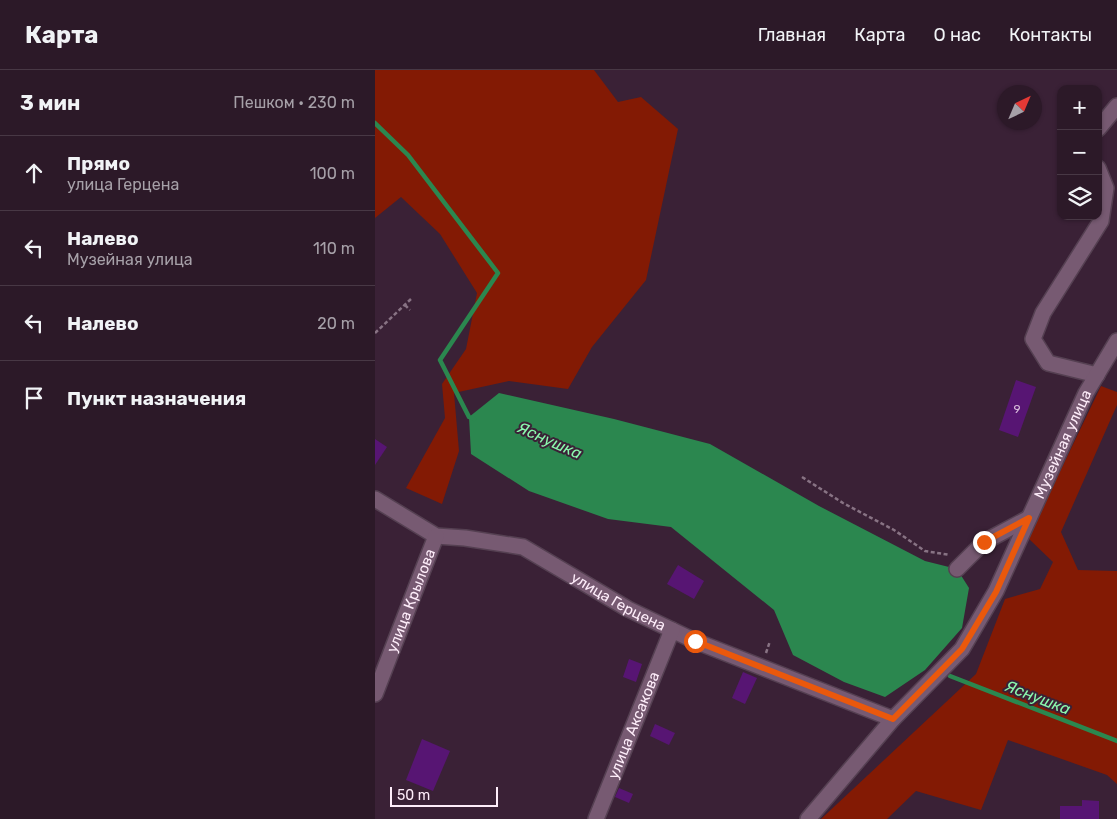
<!DOCTYPE html>
<html lang="ru">
<head>
<meta charset="utf-8">
<style>
  body { margin:0; font-family:Rubik,sans-serif; background:#382634; color:#f1f3f6 }
  .controls { position:absolute; right:15px; top:15px; display:grid; overflow:hidden; border-radius:10px; box-shadow:0 1px 4px #0004 }
  .controls button { width:45px; height:45px; display:grid; place-items:center; padding:0; border:0; border-bottom:1px solid #483845; background:#2c1928; color:#f1f3f6; font:25px sans-serif }
  .compass { position:absolute; left:622px; top:15px; width:45px; height:45px; border-radius:50%; background:#2c1928; box-shadow:0 1px 4px #0004; rotate:44deg }
  .scale { position:absolute; left:15px; bottom:12px; width:108px; box-sizing:border-box; padding-left:5px; border:2px solid #feedfa; border-top:0; font-size:14px; line-height:18px; white-space:nowrap; color:#feedfa; -webkit-text-stroke:4px #3a2136; paint-order:stroke }
  .stop { position:absolute; width:15px; height:15px; margin:-11px; border:4px solid #ea580c; border-radius:50%; background:#fff }
  .stop.end { background:#ea580c; border-color:#fff; box-shadow:0 1px 5px #0008 }
  .list { margin:0; padding:0; list-style:none }
  h2 { display:flex; justify-content:space-between; align-items:center; height:65px; margin:0; padding:0 20px; font-size:21px }
  h2 small { font-size:16px; font-weight:400; color:#a6a0a8 }
  .list li { display:grid; grid-template-columns:32px 1fr auto; gap:15px; align-items:center; box-sizing:border-box; height:75px; padding:0 20px; border-top:1px solid #483845 }
  .list b { display:block; font-size:19px; white-space:nowrap }
  .list p { margin:0; font-size:16px; white-space:nowrap; color:#a6a0a8 }
  .list em { font-size:16px; font-style:normal; color:#a6a0a8 }
  .icon { flex:none; width:28px; height:28px; fill:none; stroke:currentColor; stroke-width:2; stroke-linecap:round; stroke-linejoin:round }
  .map { position:relative; flex:none; width:742px; height:749px; overflow:hidden }
  header { display:flex; align-items:center; gap:30px; box-sizing:border-box; height:70px; padding:0 25px; background:#2c1928; border-bottom:1px solid #483845 }
  header strong { font-size:24px }
  nav { display:flex; gap:28px; margin-inline-start:auto; font-size:18px }
  main { display:flex }
  aside { flex:1; background:#2c1928 }
  .map>svg:first-child { display:block }
  .green { fill:#831a04 }
  .water { fill:#2b874f }
  .lines { fill:none; stroke-linecap:round; stroke-linejoin:round }
  .stream { stroke:#2b874f; stroke-width:4.5 }
  .building { fill:#571573 }
  .minor-casing { stroke:#554052; stroke-width:18 }
  .path { stroke:#887384; stroke-width:2.5; stroke-dasharray:4 2.5; stroke-linecap:butt }
  .minor { stroke:#775a72; stroke-width:15 }
  .route { stroke:#ea580c; stroke-width:6 }
  .labels { text-anchor:middle; stroke-width:4; stroke-linejoin:round; paint-order:stroke }
  .number-label { font-size:12px; fill:#d4b7d8 }
  .street-label { font-size:15px; fill:#feedfa; stroke:#3a2136 }
  .water-label { font-size:16px; font-style:italic; fill:#8bf9ae; stroke:#3a2136 }
</style>
</head>
<body>
<header>
<strong>Карта</strong>
<nav><a>Главная</a><a>Карта</a><a>О нас</a><a>Контакты</a></nav>
</header>
<main>
<aside>
<h2>3 мин<small>Пешком · 230 m</small></h2>
<ul class="list">
<li><svg class="icon" aria-label="ahead" viewBox="0 0 24 24"><path d="M12 20V5M6 11l6-6 6 6"/></svg><div><b>Прямо</b><p>улица Герцена</p></div><em>100 m</em></li>
<li><svg class="icon" aria-label="left" viewBox="0 0 24 24"><path d="M17 20v-9H6M10 6l-5 5 5 5"/></svg><div><b>Налево</b><p>Музейная улица</p></div><em>110 m</em></li>
<li><svg class="icon" aria-label="left" viewBox="0 0 24 24"><path d="M17 20v-9H6M10 6l-5 5 5 5"/></svg><div><b>Налево</b></div><em>20 m</em></li>
<li><svg class="icon" aria-label="arrive" viewBox="0 0 24 24"><path d="M6 21V4h12l-3 4 3 4H6"/></svg><div><b>Пункт назначения</b></div></li>
</ul>
</aside>
<div class="map">
<svg width="742" height="749" viewBox="0 0 742 749">
  <rect width="100%" height="100%" fill="#3a2136"/>
  <g class="green">
    <polygon points="0,0 219,0 243,32 266,27 303,59 271,210 217,277 193,319 134,311 79,323 84,381 67,434 31,418 70,348 67,314 91,279 102,223 65,164 26,127 0,148"/>
    <polygon points="726,316 742,322 742,335 686,462 703,500 742,501 742,714 732,705 633,670 606,740 541,721 512,749 446,749 601,604 630,529 665,519 678,492 653,468"/>
  </g>
  <polygon class="water" points="124,323 239,349 335,374 444,436 550,491 582,499 594,518 587,558 550,600 510,627 469,612 418,585 399,540 296,457 233,449 154,421 96,384 94,347"/>
  <g class="lines">
    <g class="stream">
      <polyline points="0,53 33,85 123,203 65,290 94,347 99,349"/>
      <polyline points="575,606 742,671"/>
    </g>
  </g>
  <g class="building">
    <polygon points="641,310 661,317 643,367 624,360"/>
    <polygon points="0,369 12,377 0,395"/>
    <polygon points="303,495 329,511 319,529 292,514"/>
    <polygon points="254,589 267,594 261,612 248,607"/>
    <polygon points="368,602 382,608 370,634 357,628"/>
    <polygon points="280,654 300,663 294,675 275,666"/>
    <polygon points="47,669 75,681 58,721 31,710"/>
    <polygon points="244,718 258,724 254,733 240,727"/>
    <polygon points="707,730 724,731 724,749 685,749 685,736 707,736"/>
  </g>
  <g class="lines">
    <g class="minor-casing">
      <g id="minor">
        <polyline points="723,59 742,36"/>
        <polyline points="722,305 673,293 658,269 668,243 726,151 731,118 723,98"/>
        <path id="s1" d="M0,429L61,466L90,468L148,477L253,539L320,571L518,649"/>
        <polyline points="582,499 609,472 654,448"/>
        <path id="s2" d="M0,624L61,466"/>
        <path id="s3" d="M221,749L297,560"/>
        <path id="s4" d="M433,749L518,649L587,579L621,521L711,323L742,271"/>
      </g>
    </g>
    <g class="path">
      <polyline points="30,235 35,240"/>
      <polyline points="0,263 37,228"/>
      <polyline points="427,407 468,433 519,460 550,481 575,485"/>
      <polyline points="391,583 395,571"/>
    </g>
    <use href="#minor" class="minor"/>
  </g>
  <g class="lines">
    <polyline class="route" points="320,571 518,649 587,579 621,522 654,448 609,472"/>
  </g>
  <g class="labels">
    <g class="number-label">
      <text x="642" y="343">9</text>
    </g>
    <g class="street-label">
      <text dy="5" stroke="none"><textPath href="#s4" startOffset="458">Музейная улица</textPath></text>
      <text dy="5" stroke="none"><textPath href="#s2" startOffset="100">улица Крылова</textPath></text>
      <text dy="5" stroke="none"><textPath href="#s1" startOffset="269">улица Герцена</textPath></text>
      <text dy="5" stroke="none"><textPath href="#s3" startOffset="101">улица Аксакова</textPath></text>
    </g>
    <g class="water-label">
      <text transform="translate(175 370) rotate(24)" y="6">Яснушка</text>
      <text transform="translate(663 627) rotate(21)" y="6">Яснушка</text>
    </g>
  </g>
</svg>
<div class="controls">
<button>+</button>
<button>−</button>
<button><svg class="icon" aria-label="layers" viewBox="0 0 24 24"><path d="M12 4l9 5-9 5-9-5zM3 14l9 5 9-5"/></svg></button>
</div>
<svg class="compass" viewBox="-18 -18 36 36"><path d="M0-13l5 13h-10z" fill="#e53935"/><path d="M0 13l5-13h-10z" fill="#a6a0a8"/></svg>
<div class="scale">50 m</div>
<div class="stop" style="left:320px;top:571px"></div>
<div class="stop end" style="left:609px;top:472px"></div>
</div>
</main>
</body>
</html>
